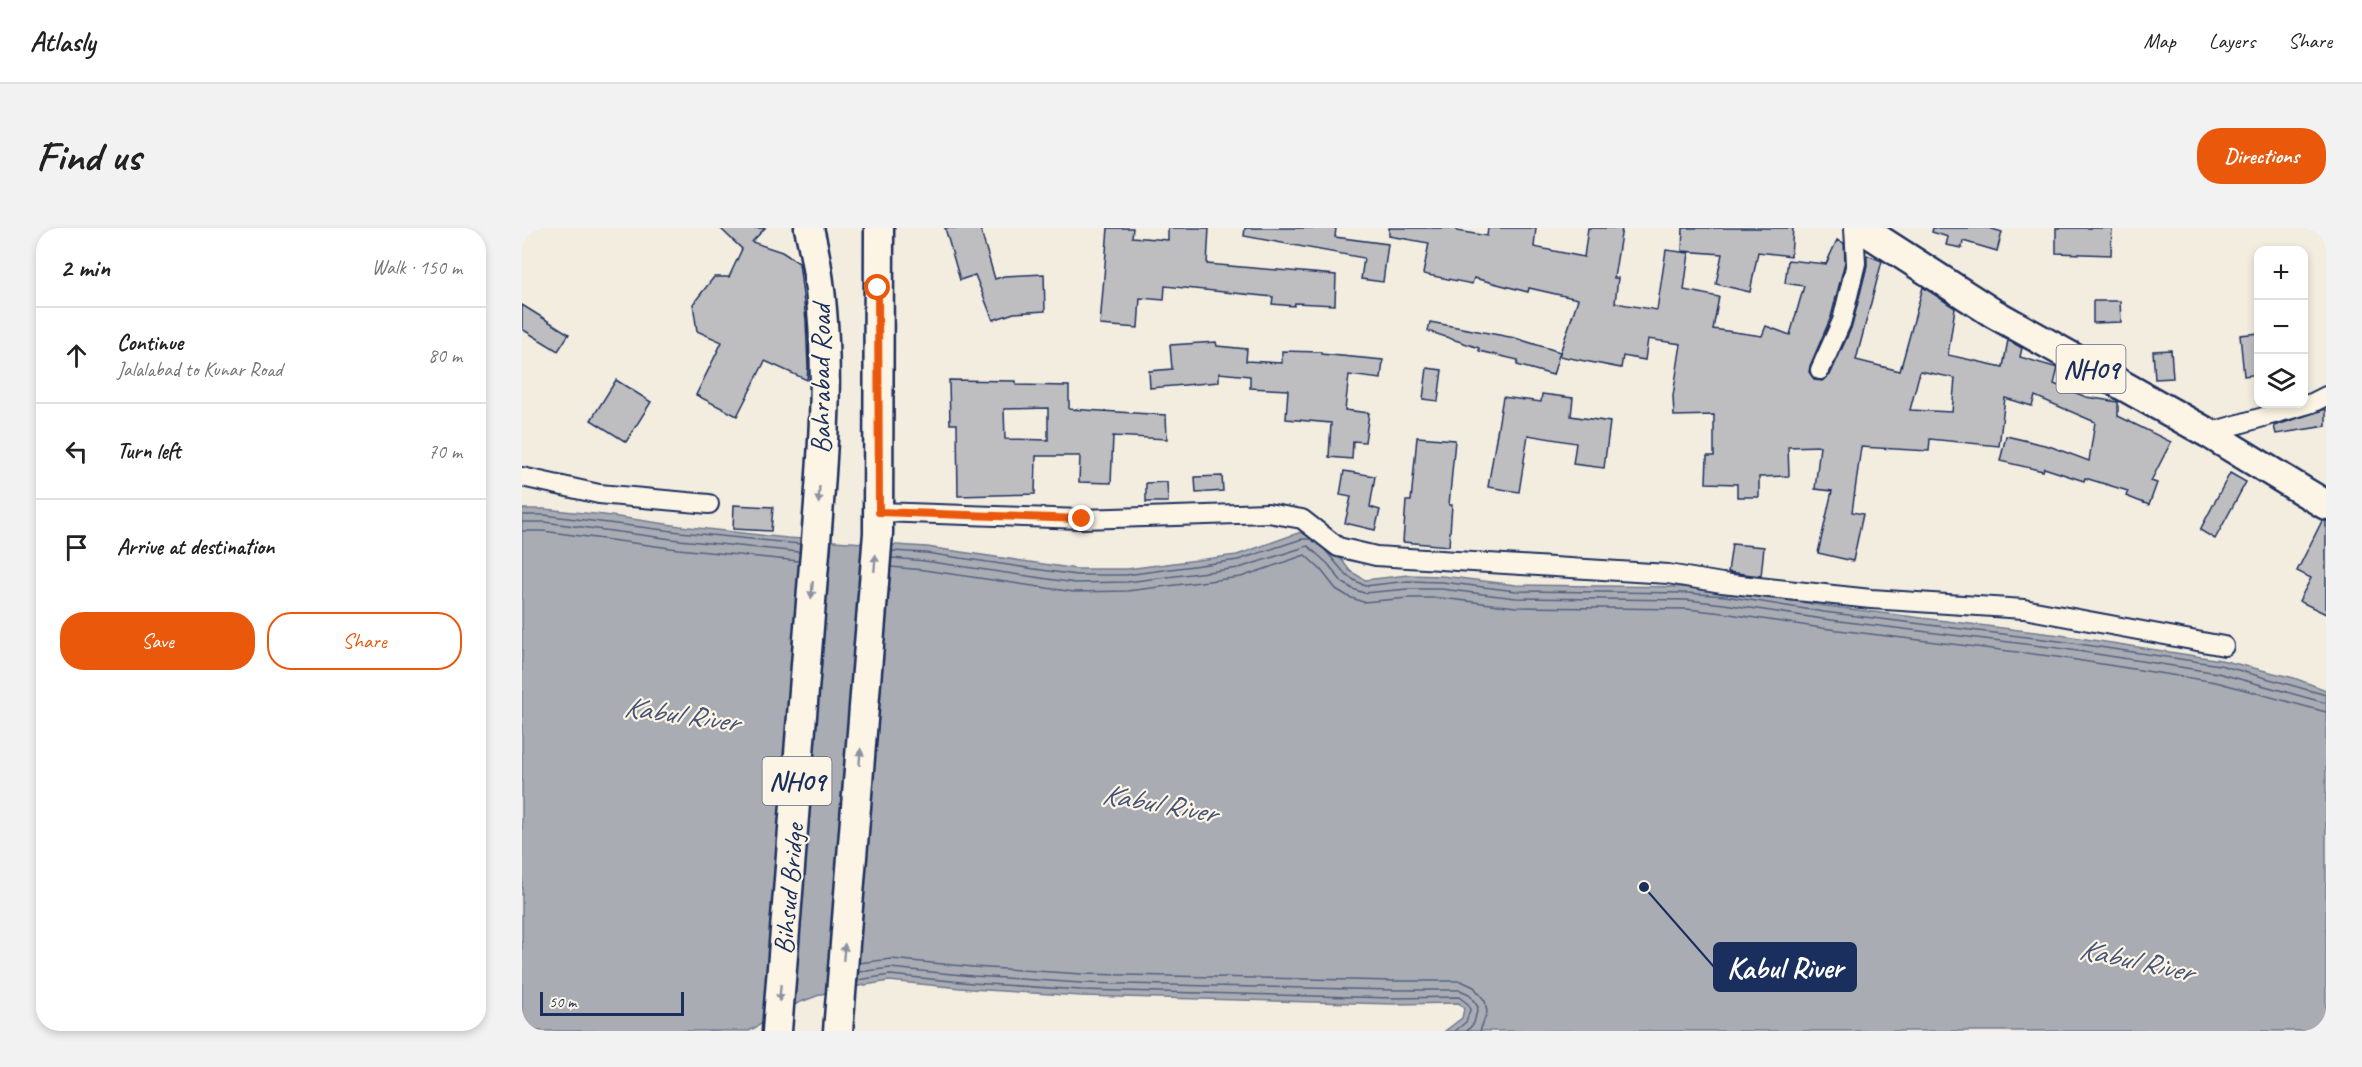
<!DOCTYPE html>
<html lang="en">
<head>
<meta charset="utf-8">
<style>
  body { margin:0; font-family:Caveat,sans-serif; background:#f2f2f2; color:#222 }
  .controls { position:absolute; right:18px; top:18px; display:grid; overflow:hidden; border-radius:12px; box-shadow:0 3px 9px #0003 }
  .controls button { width:54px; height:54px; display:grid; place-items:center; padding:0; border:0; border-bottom:2px solid #e0e0e0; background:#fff; color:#222; font:30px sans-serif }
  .scale { position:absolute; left:18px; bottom:15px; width:144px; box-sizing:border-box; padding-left:6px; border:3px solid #1b2f5e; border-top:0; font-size:16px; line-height:21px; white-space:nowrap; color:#1b2f5e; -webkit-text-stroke:4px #fcf5e5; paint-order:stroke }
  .stop { position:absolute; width:18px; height:18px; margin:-14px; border:4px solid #ea580c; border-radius:50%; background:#fff }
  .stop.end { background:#ea580c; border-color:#fff; box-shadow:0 2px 6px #0008 }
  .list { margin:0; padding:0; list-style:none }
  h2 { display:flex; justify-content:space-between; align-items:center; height:78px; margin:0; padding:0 24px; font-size:26px }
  h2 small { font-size:20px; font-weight:400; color:#767676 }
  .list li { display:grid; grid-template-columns:39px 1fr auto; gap:18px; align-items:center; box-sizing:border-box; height:96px; padding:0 24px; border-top:2px solid #e0e0e0 }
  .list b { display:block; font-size:22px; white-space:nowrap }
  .list p { margin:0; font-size:20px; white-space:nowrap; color:#767676 }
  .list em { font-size:20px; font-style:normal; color:#767676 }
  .actions { display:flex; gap:12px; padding:18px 24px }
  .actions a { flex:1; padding:14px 0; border:2px solid #ea580c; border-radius:24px; text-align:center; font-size:21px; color:#ea580c }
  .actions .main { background:#ea580c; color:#fff }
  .icon { flex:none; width:33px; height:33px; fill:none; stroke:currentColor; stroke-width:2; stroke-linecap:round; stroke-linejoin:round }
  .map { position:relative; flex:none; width:1804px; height:803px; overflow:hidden; border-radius:24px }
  header { display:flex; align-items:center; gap:36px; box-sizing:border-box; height:84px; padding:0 30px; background:#fff; border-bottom:2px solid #e0e0e0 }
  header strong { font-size:28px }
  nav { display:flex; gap:33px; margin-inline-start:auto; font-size:21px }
  .intro { display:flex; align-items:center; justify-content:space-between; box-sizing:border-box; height:144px; padding:0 36px }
  h1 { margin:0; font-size:42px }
  .button { padding:15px 27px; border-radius:24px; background:#ea580c; color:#fff; font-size:21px; font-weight:700 }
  main { display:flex; gap:36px; padding:0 36px }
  aside { flex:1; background:#fff; border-radius:24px; box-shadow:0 3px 9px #0003 }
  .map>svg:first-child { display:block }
  .water { fill:#a9acb3; stroke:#707a91; stroke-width:1.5 }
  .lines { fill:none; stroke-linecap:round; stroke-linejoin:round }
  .shore { stroke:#546180; stroke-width:1.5 }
  .building { fill:#bebec0; stroke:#1b2f5e; stroke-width:1.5; fill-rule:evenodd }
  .street-casing { stroke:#1b2f5e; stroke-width:22 }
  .primary-casing { stroke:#1b2f5e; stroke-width:33 }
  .street { stroke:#fcf5e5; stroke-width:18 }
  .primary { stroke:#fcf5e5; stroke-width:28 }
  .oneway { fill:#8c92a2 }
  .route { stroke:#ea580c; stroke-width:8 }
  .labels { text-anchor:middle; stroke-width:4.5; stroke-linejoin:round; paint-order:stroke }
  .shield { fill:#fcf5e5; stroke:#5e6a86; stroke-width:1.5 }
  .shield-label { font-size:27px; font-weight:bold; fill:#1b2f5e }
  .street-label { font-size:28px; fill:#1b2f5e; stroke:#fcf5e5 }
  .water-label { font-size:30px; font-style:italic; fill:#465478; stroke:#fcf5e5 }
  .leader { fill:none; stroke:#1b2f5e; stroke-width:2 }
  .callout-dot { fill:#1b2f5e; stroke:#fcf5e5; stroke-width:2 }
  .callout { fill:#1b2f5e; stroke:#1b2f5e; stroke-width:2 }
  .callout-label { font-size:30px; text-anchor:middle; font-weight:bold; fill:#fff }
</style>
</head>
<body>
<header>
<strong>Atlasly</strong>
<nav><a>Map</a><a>Layers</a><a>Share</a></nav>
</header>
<div class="intro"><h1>Find us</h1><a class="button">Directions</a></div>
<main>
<aside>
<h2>2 min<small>Walk · 150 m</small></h2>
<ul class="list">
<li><svg class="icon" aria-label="ahead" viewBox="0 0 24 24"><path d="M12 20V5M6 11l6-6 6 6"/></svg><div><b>Continue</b><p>Jalalabad to Kunar Road</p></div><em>80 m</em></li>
<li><svg class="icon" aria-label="left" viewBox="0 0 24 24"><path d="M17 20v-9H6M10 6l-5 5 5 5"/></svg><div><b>Turn left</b></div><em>70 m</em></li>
<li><svg class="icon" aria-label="arrive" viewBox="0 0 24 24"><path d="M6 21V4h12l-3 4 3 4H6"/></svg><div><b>Arrive at destination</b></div></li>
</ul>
<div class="actions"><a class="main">Save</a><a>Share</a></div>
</aside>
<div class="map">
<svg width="1804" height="803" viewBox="0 0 1804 803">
  <rect width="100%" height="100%" fill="#f3ede0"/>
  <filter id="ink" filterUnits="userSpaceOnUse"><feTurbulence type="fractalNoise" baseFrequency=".0167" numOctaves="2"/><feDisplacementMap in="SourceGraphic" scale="12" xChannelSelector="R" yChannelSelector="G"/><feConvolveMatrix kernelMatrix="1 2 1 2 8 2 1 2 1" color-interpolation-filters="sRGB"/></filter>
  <g filter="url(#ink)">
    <polygon class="water" points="0,281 22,281 82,287 158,298 265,310 405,319 555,341 605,341 715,327 779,304 788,304 816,327 828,343 843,352 886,347 920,348 994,357 1166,359 1204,362 1303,378 1538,407 1699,432 1772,450 1804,462 1804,803 923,803 940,790 942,781 937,775 872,776 559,768 449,761 367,753 308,763 276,775 227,803 0,803"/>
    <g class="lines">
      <g class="shore">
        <polyline points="0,287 22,287 158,304 278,316"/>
        <polyline points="0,294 22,294 157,312 277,324"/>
        <polyline points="0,303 21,303 156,321 277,333"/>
        <polyline points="803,322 825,348 843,358 886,353 920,354 994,363 1165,365 1203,368 1302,384 1537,413 1698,437 1804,467"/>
        <polyline points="370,323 404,325 554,347 604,347 716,332 780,311 788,311"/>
        <polyline points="370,330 403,333 553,355 605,354 717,340 786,318 806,336 820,354 831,361 842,365 886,361 919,361 994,370 1165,372 1202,376 1301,391 1536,420 1696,445 1804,475"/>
        <polyline points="369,339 402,342 552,364 605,363 719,349 783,327 799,342 814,361 827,369 841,374 887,370 919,370 994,379 1165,381 1201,385 1300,400 1535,429 1694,454 1804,484"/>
        <polyline points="337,735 369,731 451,739 560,746 872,753 939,753 952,759 963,773 965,784 958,803"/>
        <polyline points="337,744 368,740 451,748 559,755 872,762 938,762 947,766 956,779 952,795 945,803"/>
        <polyline points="336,752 368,747 450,755 559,762 872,770 937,769 946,776 948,782 944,794 933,803"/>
      </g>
    </g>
    <g class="building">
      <polygon points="198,0 243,0 230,14 260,24 277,35 284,92 286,139 285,152 243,133 215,188 174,167 200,114 175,103 171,76 192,49 207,49 220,21"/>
      <polygon points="423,0 458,0 473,51 482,48 522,46 523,83 492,85 471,92 453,47 438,52"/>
      <polygon points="586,0 611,0 610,9 646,12 646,0 687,0 685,36 814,47 813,77 773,75 772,78 750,76 751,69 643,58 642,72 618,70 616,100 578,97"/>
      <polygon points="723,0 814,0 813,9 866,16 861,54 839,51 842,30 722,8"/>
      <path d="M867,0H935V3L965,8L966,0H1014L1012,19L1062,29L1066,0H1100L1092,50H1096L1093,75L1135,82L1144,22L1167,25L1162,62L1197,69L1191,101L1240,108L1244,98L1268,107L1282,58L1263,55L1266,32L1304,36L1315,12L1322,15L1323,34L1309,89L1288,138L1287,144L1293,152L1300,153L1308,147L1330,98L1345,38V27L1360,33L1334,132L1378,143L1401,59L1433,80L1426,127L1481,139L1486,112L1500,120L1498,129L1536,140L1532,156L1564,169L1596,174V188L1649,214L1629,253L1635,255L1627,277L1604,268L1606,263L1563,250L1562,253L1522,240L1521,243L1478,233L1484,208L1527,218L1567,233L1573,194L1513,168L1510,178L1483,170L1477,218L1408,211L1407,223L1339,219L1330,284L1341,286L1331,333L1296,325L1310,263L1293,261L1298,218L1266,219L1267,248L1237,249V269H1215V256L1184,255L1185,228H1192V187L1152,188L1151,168L1159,116L1126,111L1123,132L1101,128L1099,140L1037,128L1056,71L1007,60L1006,64L952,50L950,56L901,46L907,15L867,8ZM1398,143L1433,150L1430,184L1388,182Z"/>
      <polygon points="1161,0 1271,0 1269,28 1236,24 1228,64 1194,56 1200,26 1160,23"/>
      <polygon points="1411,0 1467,0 1480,4 1475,23 1441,13 1440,20 1424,17 1426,9 1410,4"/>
      <polygon points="1534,0 1590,0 1589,27 1534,25"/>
      <polygon points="1571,73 1598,73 1599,94 1571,95"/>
      <polygon points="0,77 47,106 36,123 0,101"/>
      <polygon points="908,94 993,110 1038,124 1031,147 995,137 996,132 957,123 957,120 906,103"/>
      <polygon points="1737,105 1737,146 1722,148 1718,107"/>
      <polygon points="694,114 695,118 725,121 724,133 760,135 760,123 799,124 799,126 861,132 859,151 827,147 823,182 847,185 843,214 831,213 830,231 807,229 809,195 764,191 766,162 728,160 728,148 697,145 697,154 628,160 627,143 650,141 648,117"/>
      <polygon points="1649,122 1651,150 1633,151 1631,123"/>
      <polygon points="905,140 920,142 916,173 901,171"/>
      <polygon points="94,152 129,174 104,214 69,192"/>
      <path d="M427,152L494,153V157L547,158V181L644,187L645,211L591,208L589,255L557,254L558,228H514L513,266L436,268L435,196H428ZM526,180V212L483,211L482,181Z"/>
      <polygon points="1020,166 1051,170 1049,188 1088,194 1082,240 1051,236 1054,215 1006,207 997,264 966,259 981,169 1019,174"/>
      <polygon points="1804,181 1804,198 1754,206 1752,198"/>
      <polygon points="895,209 933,212 927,277 930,277 927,318 881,314 884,273 889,273"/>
      <polygon points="822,243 853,248 848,279 858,282 853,302 823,295 829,269 818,267"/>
      <polygon points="1708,245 1724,254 1693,311 1678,302"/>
      <polygon points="700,248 701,263 674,265 673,249"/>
      <polygon points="645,254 646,274 624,274 624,255"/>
      <polygon points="212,277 251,279 249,303 211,301"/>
      <polygon points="1800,293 1804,293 1804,386 1777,373 1789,350 1775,343"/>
      <polygon points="1210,316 1242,319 1239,348 1206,344"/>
    </g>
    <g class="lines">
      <g class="street-casing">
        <g id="street">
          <polyline points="1298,142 1320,93 1334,35 1332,0"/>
          <polyline points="1686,205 1790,175 1804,168"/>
          <polyline points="0,249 77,266 187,276"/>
          <polyline points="357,284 560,291 746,285 780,291 816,319 854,328 1146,346 1200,355 1349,371 1502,381 1702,418"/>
        </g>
      </g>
      <g class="primary-casing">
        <g id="primary">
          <polyline points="1339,0 1471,85 1686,205 1804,277"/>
          <path d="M255,803C266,660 277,517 289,374C298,255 316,117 287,0"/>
          <polyline points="316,803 356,305 357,0"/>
        </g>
      </g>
      <use href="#street" class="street"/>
      <use href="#primary" class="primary"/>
    </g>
    <defs><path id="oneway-solid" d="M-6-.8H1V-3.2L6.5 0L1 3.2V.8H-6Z" transform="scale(1.5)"/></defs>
    <g class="oneway">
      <use href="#oneway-solid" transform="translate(297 267) rotate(93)"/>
      <use href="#oneway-solid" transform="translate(353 335) rotate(-85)"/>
      <use href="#oneway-solid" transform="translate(290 362) rotate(95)"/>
      <use href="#oneway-solid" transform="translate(338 529) rotate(-85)"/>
      <use href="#oneway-solid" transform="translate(322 724) rotate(-85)"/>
      <use href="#oneway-solid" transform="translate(258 765) rotate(95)"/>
    </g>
  </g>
  <g class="lines" filter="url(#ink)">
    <polyline class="route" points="356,60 357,284 560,291"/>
  </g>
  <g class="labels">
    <g class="shield">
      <rect x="1534.5" y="117" width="69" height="48" rx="4.5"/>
      <rect x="240.5" y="529" width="69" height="48" rx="4.5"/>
    </g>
    <g class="shield-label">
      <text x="1569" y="150">NH09</text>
      <text x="275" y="562">NH09</text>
    </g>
    <g class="street-label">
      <text transform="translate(298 151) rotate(-90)" y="10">Bahrabad Road</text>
      <text transform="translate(266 661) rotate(-85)" y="10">Bihsud Bridge</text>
    </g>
    <g class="water-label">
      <text transform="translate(159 486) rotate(8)" y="10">Kabul River</text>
      <text transform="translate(637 575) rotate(10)" y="10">Kabul River</text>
      <text transform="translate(1614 732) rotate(12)" y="10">Kabul River</text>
    </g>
  </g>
  <path class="leader" d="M1122 659L1192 739"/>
  <circle class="callout-dot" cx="1122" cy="659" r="6"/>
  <rect class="callout" x="1192" y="715" width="142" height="48" rx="6"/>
  <g class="callout-label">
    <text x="1263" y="750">Kabul River</text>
  </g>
</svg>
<div class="controls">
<button>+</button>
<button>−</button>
<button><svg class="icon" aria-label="layers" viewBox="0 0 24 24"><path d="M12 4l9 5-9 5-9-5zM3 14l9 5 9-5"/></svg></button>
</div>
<div class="scale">50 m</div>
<div class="stop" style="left:356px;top:60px"></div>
<div class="stop end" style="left:560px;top:291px"></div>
</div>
</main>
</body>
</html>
